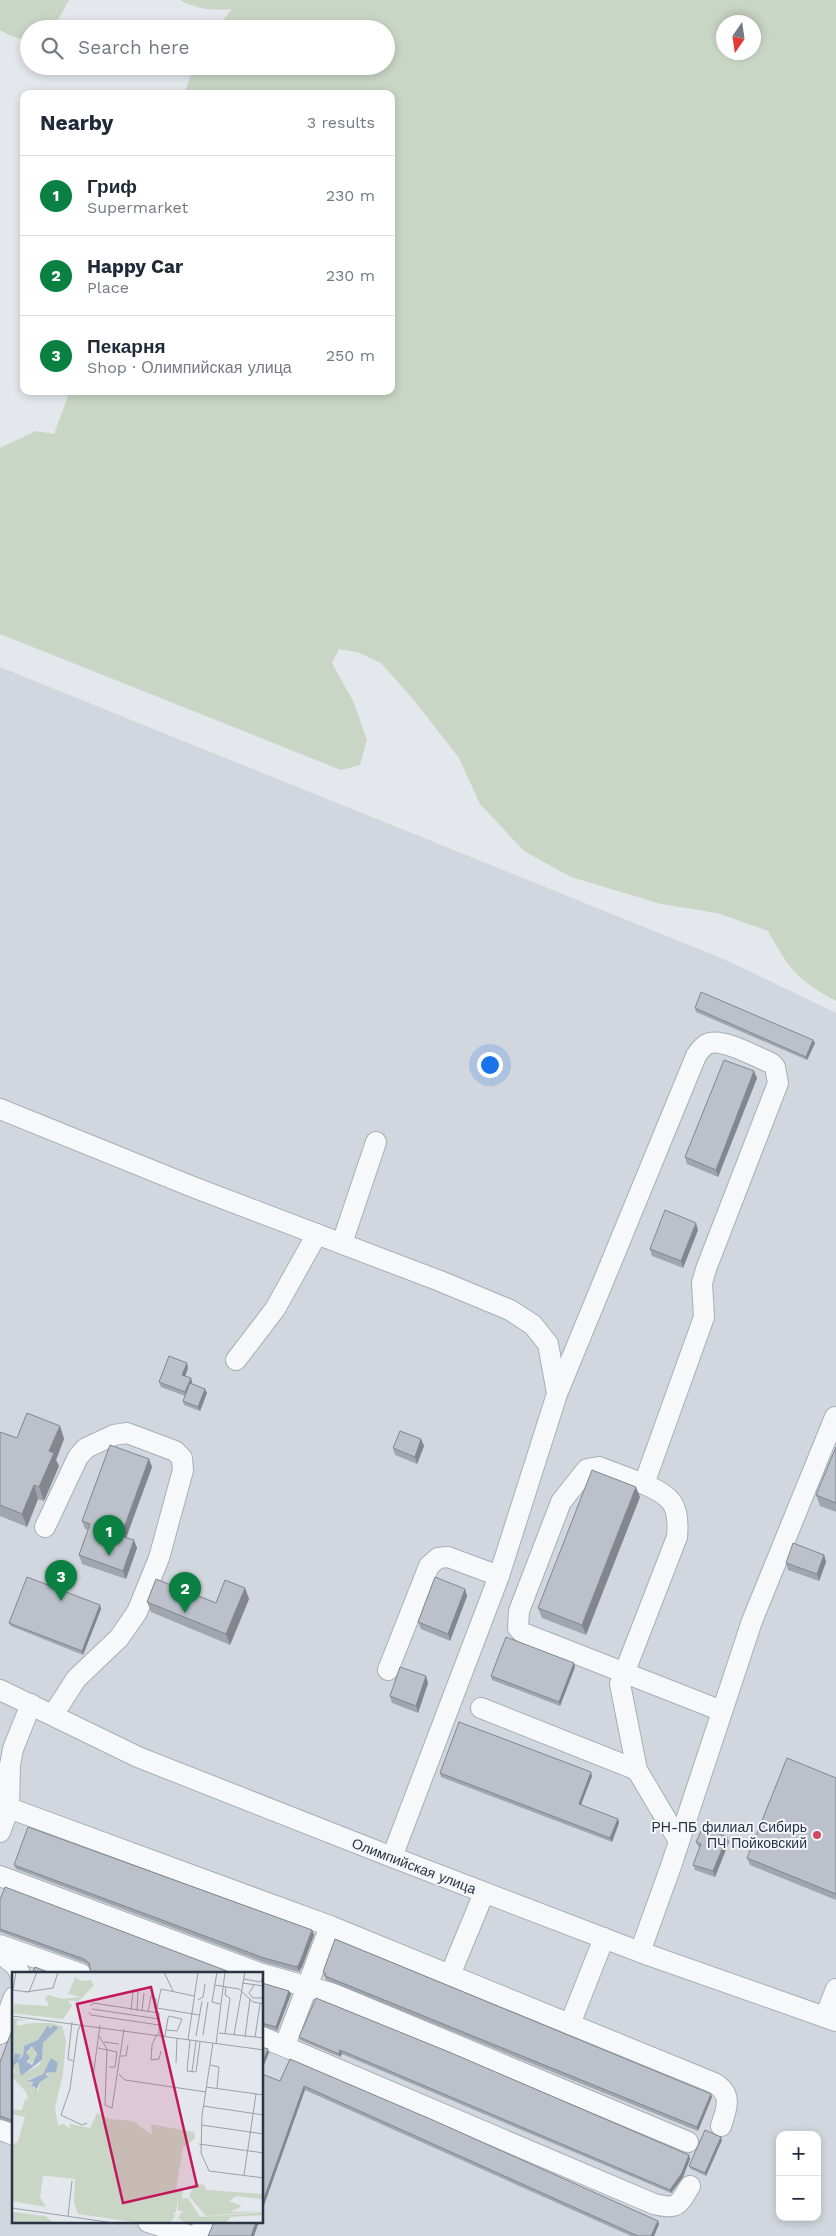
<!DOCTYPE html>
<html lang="en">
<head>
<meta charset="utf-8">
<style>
  body { margin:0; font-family:"Work Sans",sans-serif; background:#f2f2f3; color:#1f2937 }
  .controls { position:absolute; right:15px; bottom:15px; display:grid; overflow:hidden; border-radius:10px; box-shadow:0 2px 8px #0003 }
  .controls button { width:45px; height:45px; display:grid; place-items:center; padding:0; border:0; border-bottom:1px solid #e0e1e3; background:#fff; color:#1f2937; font:25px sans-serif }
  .compass { position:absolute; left:716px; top:15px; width:45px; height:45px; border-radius:50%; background:#fff; box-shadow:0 2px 8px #0003; rotate:193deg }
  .you { position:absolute; left:489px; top:1064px; width:18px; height:18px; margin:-12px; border:4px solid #fff; border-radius:50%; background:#1a73e8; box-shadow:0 0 0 8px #1a73e833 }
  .badge { display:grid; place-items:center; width:32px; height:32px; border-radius:50%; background:#0b8043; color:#fff; font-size:16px; font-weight:700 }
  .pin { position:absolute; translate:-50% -41px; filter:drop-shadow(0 1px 2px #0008) }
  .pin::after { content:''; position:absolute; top:26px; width:18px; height:15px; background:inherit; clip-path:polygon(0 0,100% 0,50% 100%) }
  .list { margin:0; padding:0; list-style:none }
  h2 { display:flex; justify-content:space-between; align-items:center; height:65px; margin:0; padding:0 20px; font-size:21px }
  h2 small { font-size:16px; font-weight:400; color:#747a83 }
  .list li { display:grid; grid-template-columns:32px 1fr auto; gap:15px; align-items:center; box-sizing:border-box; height:80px; padding:0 20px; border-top:1px solid #e0e1e3 }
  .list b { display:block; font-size:19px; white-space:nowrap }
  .list p { margin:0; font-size:16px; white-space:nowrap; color:#747a83 }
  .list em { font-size:16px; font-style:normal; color:#747a83 }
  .icon { flex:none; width:28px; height:28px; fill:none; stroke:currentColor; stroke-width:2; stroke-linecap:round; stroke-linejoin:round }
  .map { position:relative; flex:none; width:836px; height:2236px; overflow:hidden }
  .search { position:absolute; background:#fff; box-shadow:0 2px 8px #0003; left:20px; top:20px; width:375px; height:55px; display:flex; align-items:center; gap:12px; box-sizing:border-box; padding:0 18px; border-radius:28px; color:#747a83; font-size:19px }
  .panel { position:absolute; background:#fff; box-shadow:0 2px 8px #0003; left:20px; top:90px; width:375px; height:305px; border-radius:10px }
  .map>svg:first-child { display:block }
  .built { fill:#d2d6de; fill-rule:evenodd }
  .green { fill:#c9d6c5; fill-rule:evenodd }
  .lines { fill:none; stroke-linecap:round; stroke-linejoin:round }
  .minor-casing { stroke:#a9aeb7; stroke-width:22 }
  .minor { stroke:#f7f8fa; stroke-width:20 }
  .wall { fill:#a1a5ae }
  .shaded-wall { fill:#83868d }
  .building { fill:#bbc0ca; stroke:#83868d }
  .poi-dot { fill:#d1495b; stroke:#f4f6f9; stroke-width:2 }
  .labels { text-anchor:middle; stroke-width:4; stroke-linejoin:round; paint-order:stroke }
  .poi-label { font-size:14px; fill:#2b3445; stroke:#f4f6f9; text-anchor:end }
  .street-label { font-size:14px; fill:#2b3445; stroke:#f4f6f9 }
  .inset-road { fill:none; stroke:#9a9fa9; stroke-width:1 }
  .view { fill:#c2185b; fill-opacity:0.15; stroke:#c2185b; stroke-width:2.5 }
  .inset-edge { fill:none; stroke:#2b3445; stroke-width:2.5 }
</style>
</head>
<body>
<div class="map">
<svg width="836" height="2236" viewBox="0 0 836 2236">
  <rect width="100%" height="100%" fill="#e4e7ec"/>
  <path class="built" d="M0,667L726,960L836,1013V2236H0ZM14,1974H262V2222H14ZM780,2135H817V2217H780Z"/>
  <g class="green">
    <polygon points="0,0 69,0 53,29 29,29 29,40 13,37 0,30"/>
    <path d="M180,0H836V1001C796,979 790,970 768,931L717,913L661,904L571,877L524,851L480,804L459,758L413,699L381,663L357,652L339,649L332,663L354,703L367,740L360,765L341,770L0,634V448L36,431L54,434L70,391H391V94H184L194,66H386V29H216L232,9C213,11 197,9 180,0ZM724,22H754V52H724Z"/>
  </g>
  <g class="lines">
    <g class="minor-casing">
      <g id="minor">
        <polyline points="0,1109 193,1187 440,1281 510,1310 533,1325 548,1344 557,1393"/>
        <polyline points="342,1243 376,1142"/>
        <polyline points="236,1360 275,1309 317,1234"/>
        <polyline points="644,1484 599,1467 587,1469 561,1502 519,1611 518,1628 523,1633 722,1711"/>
        <polyline points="45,1527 78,1457 86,1448 114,1435 127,1433 175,1451 182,1458 183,1470 159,1558 137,1612 119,1638 76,1679 53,1715"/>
        <polyline points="388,1670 429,1566 438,1558 448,1557 499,1576"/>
        <polyline points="0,1690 138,1757 392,1857 640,1952 836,2021"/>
        <polyline points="481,1708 637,1770"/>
        <path d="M9,1808L330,1926L714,2083C733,2094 727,2108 721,2126"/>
        <polyline points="0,1832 9,1808 10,1765 13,1749 31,1704"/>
        <path d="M392,1857L499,1576L557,1394L696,1056C699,1051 702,1047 707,1044C722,1037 756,1057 771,1063L775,1067L778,1083L706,1269L702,1283L704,1317L644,1484C672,1496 680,1505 677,1537L620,1684L637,1770L679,1841"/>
        <polyline points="0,1876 262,1974"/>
        <polyline points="0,1945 81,1974"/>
        <polyline points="640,1952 671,1866 752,1621 835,1417"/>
        <polyline points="0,1953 16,1966 20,1974"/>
        <polyline points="262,1974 334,1994 688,2142"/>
        <polyline points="450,1975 484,1893"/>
        <polyline points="825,2017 836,1989"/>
        <polyline points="570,2024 604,1938"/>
        <polyline points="0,2034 14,1997"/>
        <path d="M262,2037L654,2204C677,2210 679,2205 690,2186"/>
        <polyline points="285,2045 330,1926"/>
        <polyline points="0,2130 14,2135"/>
        <polyline points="148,2222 191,2236"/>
        <polyline points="194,2236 199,2234 205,2222"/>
      </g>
    </g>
    <use href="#minor" class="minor"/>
  </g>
  <g class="wall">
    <polygon points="695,1008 815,1043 807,1060 696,1012"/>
    <polygon points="757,1078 718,1177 687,1164 685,1157"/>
    <polygon points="698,1230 683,1268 652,1256 650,1249"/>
    <polygon points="188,1368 185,1376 191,1378 192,1383 192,1384 207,1393 200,1411 184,1405 183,1401 185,1396 161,1387 159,1382"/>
    <polygon points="60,1426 64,1439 56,1460 59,1466 44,1501 38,1499 27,1527 0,1516 0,1432 17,1438"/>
    <polygon points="421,1439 424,1446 417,1464 395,1455 393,1448"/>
    <polygon points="836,1447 836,1512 820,1506 816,1495"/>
    <polygon points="149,1459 152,1467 126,1537 137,1548 126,1579 82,1564 79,1555 88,1530 85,1529 82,1521"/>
    <polygon points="640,1497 586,1635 542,1618 538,1608"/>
    <polygon points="824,1555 826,1562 819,1581 788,1570 786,1563"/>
    <polygon points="245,1588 249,1599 230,1645 151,1612 147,1602 216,1603"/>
    <polygon points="465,1589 467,1596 450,1641 421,1629 418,1622"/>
    <polygon points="100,1605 101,1609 83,1655 11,1626 9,1623"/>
    <polygon points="575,1667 560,1706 492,1680 491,1676"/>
    <polygon points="426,1676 428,1683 418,1713 392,1703 390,1696"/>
    <polygon points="440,1773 592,1776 581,1805 618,1819 619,1823 612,1842 441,1777"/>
    <polygon points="836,1778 836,1900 750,1865 747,1858"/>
    <polygon points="727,1837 729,1842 715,1877 695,1870 693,1865 699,1848 696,1842"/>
    <polygon points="14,1865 312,1930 314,1935 302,1967 299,1972 266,1963 16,1869"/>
    <polygon points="0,1900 235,1974 90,1966 85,1963 0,1932"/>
    <polygon points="323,1972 712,2097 698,2131 326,1980"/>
    <polygon points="262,1983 289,1991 291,1994 277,2031 262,2026"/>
    <polygon points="14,2025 14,2124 0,2119 0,2062"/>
    <polygon points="299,2037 689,2155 690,2159 683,2177 671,2193 342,2054 340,2057 300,2040"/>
    <polygon points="290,2059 658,2221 659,2224 654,2236 631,2236 305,2090 280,2081"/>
    <polygon points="722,2140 706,2176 691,2169 689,2166"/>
  </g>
  <g class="shaded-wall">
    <polygon points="813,1040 815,1043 807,1060 806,1057"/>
    <polygon points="754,1071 757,1078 718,1177 716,1170"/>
    <polygon points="696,1223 698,1230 683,1268 681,1261"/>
    <polygon points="187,1363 188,1368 184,1380 182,1375"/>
    <polygon points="191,1378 192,1383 187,1397 185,1392"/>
    <polygon points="205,1389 207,1393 200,1411 198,1407"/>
    <polygon points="60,1426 64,1439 56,1460 59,1466 44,1501 39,1487 49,1451"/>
    <polygon points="421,1439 424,1446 417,1464 415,1457"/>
    <polygon points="149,1459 152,1467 124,1544 121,1536"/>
    <polygon points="34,1485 38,1499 27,1527 22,1514"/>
    <polygon points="636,1487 640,1497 586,1635 582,1625"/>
    <polygon points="134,1540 137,1548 126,1579 123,1571"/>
    <polygon points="824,1555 826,1562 819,1581 817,1574"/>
    <polygon points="245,1588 249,1599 230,1645 226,1634"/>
    <polygon points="465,1589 467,1596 450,1641 448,1634"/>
    <polygon points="100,1605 101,1609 83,1655 82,1651"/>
    <polygon points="574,1663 575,1667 560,1706 559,1702"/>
    <polygon points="426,1676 428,1683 418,1713 416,1706"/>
    <polygon points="591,1772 592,1776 580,1807 579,1804"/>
    <polygon points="618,1819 619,1823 612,1842 610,1838"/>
    <polygon points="727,1837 729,1842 715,1877 713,1871"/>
    <polygon points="312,1930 314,1935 302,1967 299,1972 297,1967"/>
    <polygon points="289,1991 291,1994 277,2031 276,2027"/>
    <polygon points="268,2049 269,2053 262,2070 262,2063"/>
    <polygon points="340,2050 342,2054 340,2057 339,2054"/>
    <polygon points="304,2086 305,2090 262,2211 262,2204"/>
    <polygon points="711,2094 712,2097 698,2131 697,2127"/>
    <polygon points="721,2137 722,2140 706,2176 705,2173"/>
    <polygon points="689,2155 690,2159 683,2177 671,2193 670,2190"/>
    <polygon points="658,2221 659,2224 654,2236 651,2236"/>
    <polygon points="256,2222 259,2222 254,2236 251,2236"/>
  </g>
  <g class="building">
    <polygon points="701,992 813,1040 806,1057 695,1008"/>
    <polygon points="724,1060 754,1071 716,1170 685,1157"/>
    <polygon points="665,1210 696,1223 681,1261 650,1249"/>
    <polygon points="169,1356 187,1363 182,1375 191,1378 185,1392 159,1382"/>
    <polygon points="190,1383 205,1389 198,1407 183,1401"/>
    <polygon points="27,1413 60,1426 49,1451 54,1453 39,1487 34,1485 22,1514 0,1505 0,1432 17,1438"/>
    <polygon points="400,1431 421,1439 415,1457 393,1448"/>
    <polygon points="110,1445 149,1459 121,1536 134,1540 123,1571 79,1555 90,1524 82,1521"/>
    <polygon points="836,1447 836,1503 816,1495"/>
    <polygon points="592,1470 636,1487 582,1625 538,1608"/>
    <polygon points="793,1543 824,1555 817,1574 786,1563"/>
    <polygon points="27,1577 100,1605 82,1651 9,1623"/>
    <polygon points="435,1577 465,1589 448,1634 418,1622"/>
    <polygon points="156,1579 216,1603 225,1580 245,1588 226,1634 147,1602"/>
    <polygon points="506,1637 574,1663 559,1702 491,1676"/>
    <polygon points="400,1667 426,1676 416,1706 390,1696"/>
    <polygon points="459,1722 591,1772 579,1804 618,1819 610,1838 440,1773"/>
    <polygon points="787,1758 836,1778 836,1894 747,1858"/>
    <polygon points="28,1827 312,1930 300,1962 297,1967 264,1958 14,1865"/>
    <polygon points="703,1827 727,1837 713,1871 693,1865 701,1844 696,1842"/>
    <polygon points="5,1887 235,1974 91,1974 89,1963 84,1959 0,1929 0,1900"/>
    <polygon points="335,1939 711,2094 697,2127 325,1976 326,1974 323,1972"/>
    <polygon points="35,1967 53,1974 32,1974"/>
    <polygon points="262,1983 289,1991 276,2027 262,2023"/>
    <polygon points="316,1998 449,2052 689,2155 682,2173 670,2190 340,2050 339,2054 299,2037"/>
    <polygon points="14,2025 14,2121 0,2116 0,2062"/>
    <polygon points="262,2047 268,2049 262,2063"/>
    <polygon points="290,2059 435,2121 658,2221 651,2236 638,2236 304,2086 262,2204 262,2074 280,2081"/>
    <polygon points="705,2130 721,2137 705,2173 689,2166"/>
    <polygon points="214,2222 256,2222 251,2236 208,2236"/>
  </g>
  <circle class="poi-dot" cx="817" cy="1835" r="5"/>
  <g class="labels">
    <g class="poi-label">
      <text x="807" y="1832">РН-ПБ филиал Сибирь<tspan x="807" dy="16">ПЧ Пойковский</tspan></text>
    </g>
    <g class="street-label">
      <text transform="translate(414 1866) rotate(21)" y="5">Олимпийская улица</text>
    </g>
  </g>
  <g transform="translate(12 1972)">
    <rect width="251" height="251" fill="#e4e7ec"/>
    <path d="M63,5L69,9L79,8L82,13L66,30L56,28L60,34L51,47L0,41L3,32L37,34L33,26L36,23L50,27L69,25L56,22ZM0,46L14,48L5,49V54L21,51H40L50,54L54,68L51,102L43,136L46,153L52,152L59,158L57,152L78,156L85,141L98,147L121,149L140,163L139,152L182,160L183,166L171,176L164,217L171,219L170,226H176L188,245L251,240V243L219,245L214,251H174L166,246L171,239H166V225L164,241L161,240L163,244L158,251H129L66,242L62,231L63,207L36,204H31L28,225L34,235L0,229V174L6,169L13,145L0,142V138H10L13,127H16L14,120L0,105L3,98L0,95L6,90L9,103L27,93L30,88L31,71L47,54L41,53L38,57L36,54L26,68L12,75L11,84L5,88L8,83L3,81V86L0,85ZM40,87L46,92L43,100L33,101L36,103L28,110L26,120L19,112L22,110L15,108L31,102ZM21,74L25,86L18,92L14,81ZM183,211L192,213L195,218L251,222V231L249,227L224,224L217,229L230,234L218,240L251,239L194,244L177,224ZM0,240L33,244L41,250H0Z" fill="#c9d6c5" fill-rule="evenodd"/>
    <path d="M41,53L47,55L31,71L30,88L9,104L6,90L0,95L3,81L9,83L6,88L11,84L12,74L26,68L36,53L38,57ZM20,74L25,82L20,93L15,90L18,85L14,81ZM39,86L46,91L44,100L33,101L36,105L28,110L23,121L24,116L19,113L22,110L15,109L31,102Z" fill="#9fb4cc" fill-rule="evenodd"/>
    <path class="inset-road" d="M152,0L161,19M205,0L200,30L208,32M232,7L249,10L252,0M230,11L252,14M203,13L227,17L241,30L252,32M242,13L237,21L241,26H252M0,18L17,20L25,0M1,18L4,0M13,20L41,16L46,0M182,24L149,17L145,36L187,43M186,28L191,25L193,12M79,34L81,31L147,41V63M80,37L147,47M119,38L121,20L126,19L125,39M130,39L132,21M77,40L79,43L147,53M136,40L139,24L144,27V40M0,44L252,78M60,50L56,87L61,89M70,51L66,58L58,117L49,143L70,153L75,151M207,61L252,66M145,62L140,73L139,88L147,87L149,79M213,62L218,26L213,23L214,15M191,63L196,30M222,63L233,0M87,64L95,77L93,133L100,136L112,57M153,64L156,46L157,44L170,47L165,59L154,58M184,64L190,29M233,65L238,27M243,65L248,32M176,68L186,0M178,68L175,99L184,100L188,70M92,70L107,72M201,71L190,144L189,181L197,199L252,206M204,72L213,0M86,76L105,80L103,95H97M108,84H114L116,73M164,91L165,66M198,93L207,95L205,116M180,100L184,69M107,102L113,108L194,120M81,105L88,53M194,115L252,123M191,134L252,143M189,153L252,162M187,172L252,181M232,203L244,122M0,236L108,252M56,244L60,209"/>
    <path class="view" d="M139,15L185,214L111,231L65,32Z"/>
    <rect width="251" height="251" class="inset-edge"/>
  </g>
</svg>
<div class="controls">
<button>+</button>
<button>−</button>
</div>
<svg class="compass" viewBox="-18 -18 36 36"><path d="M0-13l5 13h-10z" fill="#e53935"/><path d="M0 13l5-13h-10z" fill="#747a83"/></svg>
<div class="you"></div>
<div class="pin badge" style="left:109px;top:1556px">1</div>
<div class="pin badge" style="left:185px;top:1613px">2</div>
<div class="pin badge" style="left:61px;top:1601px">3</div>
<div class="search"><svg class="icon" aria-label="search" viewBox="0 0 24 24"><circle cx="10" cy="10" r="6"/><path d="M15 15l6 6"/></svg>Search here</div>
<section class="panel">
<h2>Nearby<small>3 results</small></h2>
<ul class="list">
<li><span class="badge">1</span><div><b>Гриф</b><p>Supermarket</p></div><em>230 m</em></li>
<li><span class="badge">2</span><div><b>Happy Car</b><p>Place</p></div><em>230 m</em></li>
<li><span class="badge">3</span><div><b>Пекарня</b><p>Shop · Олимпийская улица</p></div><em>250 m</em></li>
</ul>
</section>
</div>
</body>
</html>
